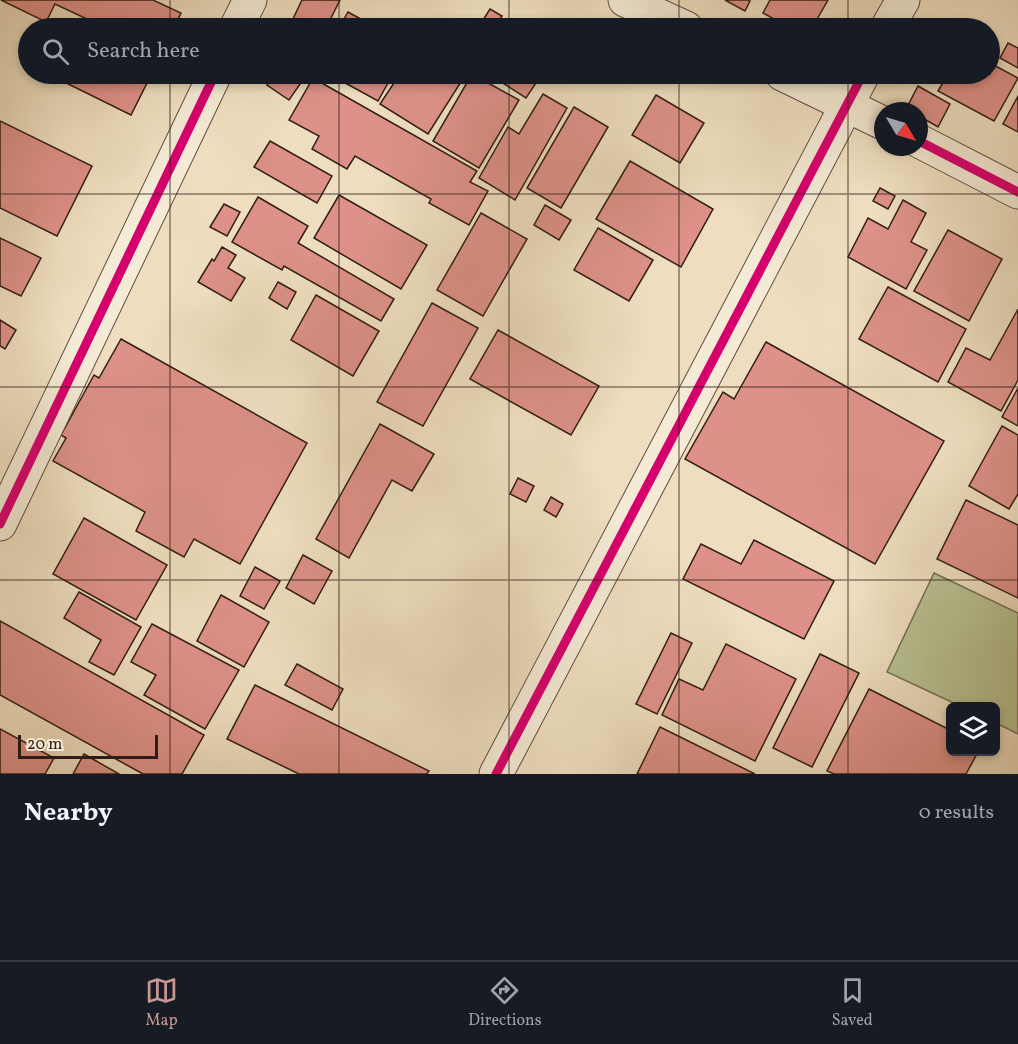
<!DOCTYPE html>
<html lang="en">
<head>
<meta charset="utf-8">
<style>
  body { margin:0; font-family:Vollkorn,serif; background:#20242c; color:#f1f3f6 }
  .controls { position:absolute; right:18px; bottom:18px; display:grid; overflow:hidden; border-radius:9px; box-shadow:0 3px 9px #0003 }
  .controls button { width:54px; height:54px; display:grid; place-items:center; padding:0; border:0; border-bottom:2px solid #363941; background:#171b24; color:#f1f3f6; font:30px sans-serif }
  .compass { position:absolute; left:874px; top:102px; width:54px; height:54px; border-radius:50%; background:#171b24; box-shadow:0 3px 9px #0003; rotate:128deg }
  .scale { position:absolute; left:18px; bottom:15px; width:140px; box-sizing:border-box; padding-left:6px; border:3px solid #321d16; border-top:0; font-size:16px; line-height:21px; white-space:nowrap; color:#321d16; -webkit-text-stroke:4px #f4ead5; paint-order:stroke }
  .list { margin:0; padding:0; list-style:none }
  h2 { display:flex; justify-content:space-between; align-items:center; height:78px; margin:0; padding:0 24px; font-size:26px }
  h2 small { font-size:20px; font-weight:400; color:#9ea1a6 }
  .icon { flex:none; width:33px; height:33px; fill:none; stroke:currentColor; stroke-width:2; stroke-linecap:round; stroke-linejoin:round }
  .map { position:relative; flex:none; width:1018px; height:774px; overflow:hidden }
  .search { position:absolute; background:#171b24; box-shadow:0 3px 9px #0003; left:18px; right:18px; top:18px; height:66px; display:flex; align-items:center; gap:15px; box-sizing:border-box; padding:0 21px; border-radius:33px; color:#9ea1a6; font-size:22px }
  .sheet { height:186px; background:#171b24 }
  nav { display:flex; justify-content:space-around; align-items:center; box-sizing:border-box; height:84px; border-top:2px solid #363941; background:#171b24; font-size:16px; color:#9ea1a6 }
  nav a { display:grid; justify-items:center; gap:3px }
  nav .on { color:#c59692 }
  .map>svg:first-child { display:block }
  .green { fill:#b8c192; stroke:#756f54; stroke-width:1.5 }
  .building { fill:#dd9188; stroke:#321d16; stroke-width:1.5 }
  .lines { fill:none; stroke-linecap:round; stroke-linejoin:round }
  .minor-casing { stroke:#614d40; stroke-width:35 }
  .minor { stroke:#f4ead5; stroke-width:33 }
  .cycleway-casing { stroke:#f4ead5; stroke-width:13 }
  .cycleway { stroke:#d6006c; stroke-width:9 }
  .grid { fill:none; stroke:#321d16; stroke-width:1.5; stroke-opacity:0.55 }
</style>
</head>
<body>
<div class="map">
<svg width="1018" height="774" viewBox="0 0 1018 774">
  <rect width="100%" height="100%" fill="#eedebf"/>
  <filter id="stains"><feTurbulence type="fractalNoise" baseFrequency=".00333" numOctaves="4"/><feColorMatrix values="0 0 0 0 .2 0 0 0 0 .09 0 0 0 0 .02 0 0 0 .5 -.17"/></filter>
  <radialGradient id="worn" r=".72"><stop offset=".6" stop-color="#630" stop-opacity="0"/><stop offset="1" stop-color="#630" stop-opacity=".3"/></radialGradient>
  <polygon class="green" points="934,573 1018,613 1018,734 996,723 996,706 960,706 887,672"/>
  <g class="building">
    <polygon points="1,0 153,0 181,13 174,28 106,28 55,4 46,22"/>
    <polygon points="302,0 340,0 326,28 292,28 289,27"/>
    <polygon points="725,0 748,0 750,1 745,11"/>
    <polygon points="770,0 828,0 812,28 790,28 763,13"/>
    <polygon points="490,9 502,16 494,28 478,28"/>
    <polygon points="348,12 377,28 339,28"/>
    <polygon points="1008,43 1018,48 1018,68 1000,58"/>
    <polygon points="990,63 1018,78 994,121 938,91 948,74 990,74"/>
    <polygon points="51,74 138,74 149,79 131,115 50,75"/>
    <polygon points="275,74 307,74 289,100 267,85"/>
    <polygon points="329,74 393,74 378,101"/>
    <polygon points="400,74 466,74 428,134 380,104"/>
    <polygon points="472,74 519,100 479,168 433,141"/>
    <polygon points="502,74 542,74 526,98 498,80"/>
    <polygon points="313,78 477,171 470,182 488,191 469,225 429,203 431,199 355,156 347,169 312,149 319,136 289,120"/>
    <polygon points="918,86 950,104 938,127 919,116 919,111 906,109"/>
    <polygon points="543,94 567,108 515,200 479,178 508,127 519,134"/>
    <polygon points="656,95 704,123 680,163 632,135"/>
    <polygon points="1018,96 1018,132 1003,124"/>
    <polygon points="574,107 608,127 561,208 527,188"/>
    <polygon points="0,121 92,166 57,236 0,208"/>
    <polygon points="270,141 332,176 317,203 254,167"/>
    <polygon points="630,161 713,209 681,267 596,219"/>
    <polygon points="880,188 895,196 888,209 873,201"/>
    <polygon points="339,195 427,245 401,289 314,238"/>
    <polygon points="258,197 308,226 298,243 394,299 381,321 284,266 282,270 232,242"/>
    <polygon points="903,200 926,213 911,242 927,250 906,289 848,257 868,218 888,229"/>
    <polygon points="224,204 240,212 227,236 210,227"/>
    <polygon points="545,205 571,220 559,240 534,225"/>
    <polygon points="481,213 527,239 483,316 437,290"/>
    <polygon points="598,228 653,260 629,301 574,270"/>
    <polygon points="948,230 1002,259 969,321 914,291"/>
    <polygon points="0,238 41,258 21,296 0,286"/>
    <polygon points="222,247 236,255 228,268 245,278 231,301 198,282 212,259 214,261"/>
    <polygon points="278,282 296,292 287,309 269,298"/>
    <polygon points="888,287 966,329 938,382 859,339"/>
    <polygon points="316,295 379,331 353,376 291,340"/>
    <polygon points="432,303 478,328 423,426 377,402"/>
    <polygon points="1018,309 1018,380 1001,411 948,382 966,348 990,360"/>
    <polygon points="0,320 16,330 5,349 0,346"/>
    <polygon points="498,330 599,386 571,435 470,379"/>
    <polygon points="121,339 307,443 240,564 194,539 184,557 136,531 145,512 53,461 66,438 61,435 94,375 99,378"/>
    <polygon points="766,342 944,441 875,564 685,459 723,392 734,399"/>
    <polygon points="1018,388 1018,426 1002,417"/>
    <polygon points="380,424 434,454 412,491 392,480 349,558 316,539"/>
    <polygon points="1002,426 1018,435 1018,494 1009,509 969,486"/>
    <polygon points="518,478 534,486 526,502 510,494"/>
    <polygon points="551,497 563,504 556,517 544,510"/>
    <polygon points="966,500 1018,525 1018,598 937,559"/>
    <polygon points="84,518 167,565 136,620 53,574"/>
    <polygon points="754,540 834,581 804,639 683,579 701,544 741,564"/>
    <polygon points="303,555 332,571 314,604 286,588"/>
    <polygon points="255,567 280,581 264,609 240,596"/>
    <polygon points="79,592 141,627 114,675 89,662 101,640 64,618"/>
    <polygon points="221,595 269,622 244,667 197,641"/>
    <polygon points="0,621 204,735 182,774 143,774 0,695"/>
    <polygon points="152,624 239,670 205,729 144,695 156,675 131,662"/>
    <polygon points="671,633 692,643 657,714 636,704"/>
    <polygon points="726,644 796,679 755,761 662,715 679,679 703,690"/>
    <polygon points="820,654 859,673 812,767 773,748"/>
    <polygon points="297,664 343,689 332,710 285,685"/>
    <polygon points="255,685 429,771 427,774 299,774 227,739"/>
    <polygon points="869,689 950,730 950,752 978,752 966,774 834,774 827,771"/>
    <polygon points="660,727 755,774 637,774"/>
    <polygon points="0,729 54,758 45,774 0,774"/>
    <polygon points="84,754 119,774 73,774"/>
  </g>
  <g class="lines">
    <g class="minor-casing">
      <g id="minor">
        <polyline points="625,0 686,28"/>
        <polyline points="236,28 250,0"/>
        <polyline points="887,28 903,0"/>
        <polyline points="782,74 883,123"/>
        <polyline points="919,141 1018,192"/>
        <polyline points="0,524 215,74"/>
        <polyline points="496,774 863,74"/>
      </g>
    </g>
    <use href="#minor" class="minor"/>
    <g class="cycleway-casing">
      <g id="cycleway">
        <polyline points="919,141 1018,192"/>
        <polyline points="0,524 215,74"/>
        <polyline points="496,774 863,74"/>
      </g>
    </g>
    <use href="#cycleway" class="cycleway"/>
  </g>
  <path class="grid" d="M170,0V28M339,0V28M509,0V28M679,0V28M848,0V28M170,74V774M339,74V774M509,74V774M679,74V774M848,74V774M0,194H1018M0,387H1018M0,580H1018"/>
  <rect width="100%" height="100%" filter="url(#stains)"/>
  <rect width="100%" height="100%" fill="url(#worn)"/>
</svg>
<div class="controls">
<button><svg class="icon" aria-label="layers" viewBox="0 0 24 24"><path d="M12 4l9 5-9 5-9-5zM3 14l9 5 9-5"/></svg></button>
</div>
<svg class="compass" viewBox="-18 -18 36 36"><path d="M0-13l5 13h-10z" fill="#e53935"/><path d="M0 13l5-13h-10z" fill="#9ea1a6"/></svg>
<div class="scale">20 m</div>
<div class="search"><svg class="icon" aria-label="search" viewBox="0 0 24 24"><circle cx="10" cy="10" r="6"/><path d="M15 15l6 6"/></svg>Search here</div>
</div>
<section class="sheet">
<h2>Nearby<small>0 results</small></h2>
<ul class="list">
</ul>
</section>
<nav>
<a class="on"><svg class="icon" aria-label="map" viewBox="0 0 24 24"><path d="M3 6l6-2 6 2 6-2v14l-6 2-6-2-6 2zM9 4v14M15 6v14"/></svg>Map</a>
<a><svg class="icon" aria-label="directions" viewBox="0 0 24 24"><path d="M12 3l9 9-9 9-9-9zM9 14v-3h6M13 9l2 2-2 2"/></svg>Directions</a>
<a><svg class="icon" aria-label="saved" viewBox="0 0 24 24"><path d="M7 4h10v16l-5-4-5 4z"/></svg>Saved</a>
</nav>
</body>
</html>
